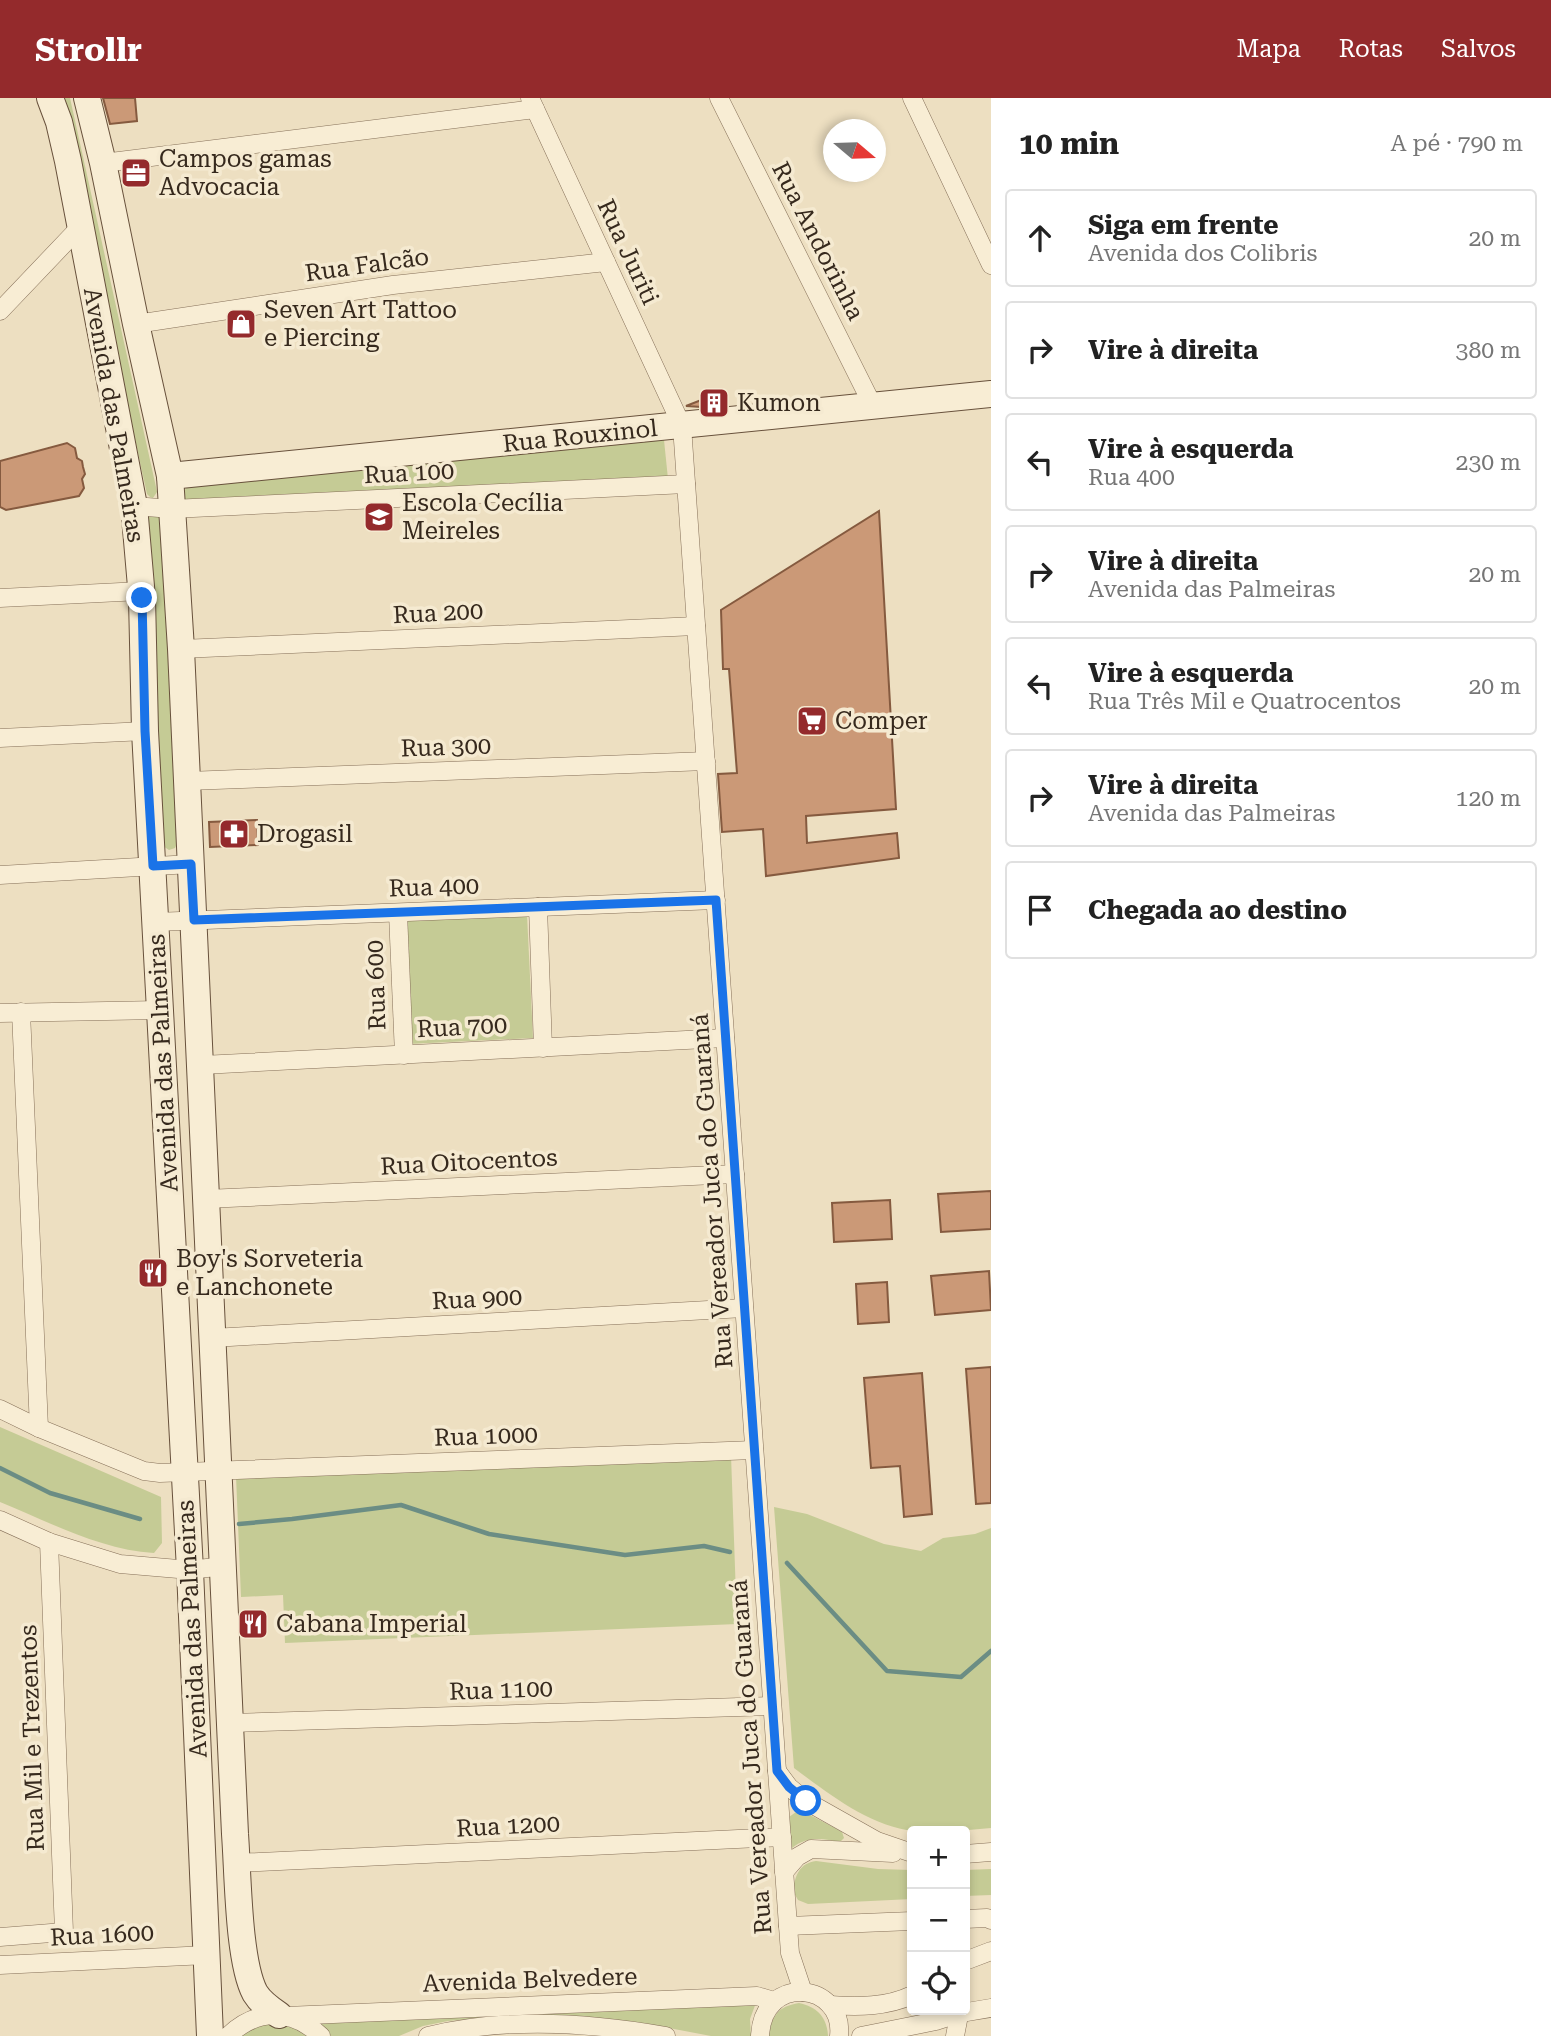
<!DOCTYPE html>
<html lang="pt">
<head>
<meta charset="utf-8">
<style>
  body { margin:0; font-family:"Roboto Serif",serif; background:#f6f6f6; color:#222 }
  .controls { position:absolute; right:21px; bottom:21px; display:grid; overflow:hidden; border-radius:7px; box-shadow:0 4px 10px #0003 }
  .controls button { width:63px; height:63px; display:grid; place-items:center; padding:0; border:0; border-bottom:2px solid #e0e0e0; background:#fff; color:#222; font:35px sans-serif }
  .compass { position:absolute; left:823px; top:21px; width:63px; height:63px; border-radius:50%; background:#fff; box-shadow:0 4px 10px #0003; rotate:109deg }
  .stop { position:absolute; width:21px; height:21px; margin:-16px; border:5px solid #1a73e8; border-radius:50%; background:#fff }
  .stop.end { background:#1a73e8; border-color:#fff; box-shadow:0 2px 7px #0008 }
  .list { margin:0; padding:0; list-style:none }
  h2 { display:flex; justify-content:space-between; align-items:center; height:91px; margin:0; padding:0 28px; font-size:30px }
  h2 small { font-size:23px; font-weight:400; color:#767676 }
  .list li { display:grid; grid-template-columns:46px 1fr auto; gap:21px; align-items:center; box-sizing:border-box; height:98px; margin:0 14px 14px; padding:0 14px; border:2px solid #e0e0e0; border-radius:7px }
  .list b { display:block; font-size:26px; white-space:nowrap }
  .list p { margin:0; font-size:23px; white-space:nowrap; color:#767676 }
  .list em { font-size:23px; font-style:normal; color:#767676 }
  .icon { flex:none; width:38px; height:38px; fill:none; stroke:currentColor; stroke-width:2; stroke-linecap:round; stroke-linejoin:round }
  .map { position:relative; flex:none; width:991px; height:1938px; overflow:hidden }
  header { display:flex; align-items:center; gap:42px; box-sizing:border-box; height:98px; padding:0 35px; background:#942a2c; color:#fff }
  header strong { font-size:33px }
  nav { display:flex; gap:38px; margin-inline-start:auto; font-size:24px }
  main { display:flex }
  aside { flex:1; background:#fff }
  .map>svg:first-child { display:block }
  .green { fill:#c5cb95 }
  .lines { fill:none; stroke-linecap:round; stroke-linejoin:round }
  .stream { stroke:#6b8d84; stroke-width:4.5 }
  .building { fill:#cb9977; stroke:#855a3f; stroke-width:2 }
  .street-casing { stroke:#867059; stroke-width:19 }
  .secondary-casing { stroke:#68513c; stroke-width:28 }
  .street { stroke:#f8edd4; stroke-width:18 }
  .secondary { stroke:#f8edd4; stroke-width:26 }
  .route { stroke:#1a73e8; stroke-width:9 }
  .labels { text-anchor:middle; stroke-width:7; stroke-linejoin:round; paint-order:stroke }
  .poi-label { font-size:24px; fill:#36291d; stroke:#f5ead1; text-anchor:start }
  .street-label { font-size:24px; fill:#36291d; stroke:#f5ead1 }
</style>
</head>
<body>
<header>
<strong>Strollr</strong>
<nav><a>Mapa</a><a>Rotas</a><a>Salvos</a></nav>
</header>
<main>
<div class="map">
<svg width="991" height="1938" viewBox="0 0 991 1938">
  <rect width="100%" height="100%" fill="#eddfc1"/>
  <g class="green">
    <polygon points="60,0 70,0 156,389 157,394 153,400 150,399 147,396"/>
    <polygon points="664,342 668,381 184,402 183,393 188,389"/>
    <polygon points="161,411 177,746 175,750 169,752 163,748 146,423 149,416"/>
    <polygon points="527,817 533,940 408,946 402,823"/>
    <path d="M0,1329L161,1399L162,1445L154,1455C101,1452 49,1424 0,1404Z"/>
    <polygon points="731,1357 737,1526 285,1545 283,1497 241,1499 236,1378"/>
    <path d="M774,1409L807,1416L884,1446L921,1453L943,1440L975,1436L991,1430V1730C966,1732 939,1736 914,1733C869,1728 829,1696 794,1670Z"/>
    <path d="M796,1714L806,1715L837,1731L842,1734L844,1740L840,1744C823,1740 806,1738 792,1750L789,1719Z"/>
    <path d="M816,1763L878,1771L912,1772V1801L808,1806L798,1802L793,1793C795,1777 800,1765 816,1763Z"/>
    <polygon points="991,1771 991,1797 965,1798 965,1772"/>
    <polygon points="757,1902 750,1921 751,1938 711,1938 653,1927 544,1917 490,1919 448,1923 423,1928 399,1938 331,1938 318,1923"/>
    <path d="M799,1905C817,1909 827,1919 828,1938H768C773,1918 776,1909 799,1905Z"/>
    <polygon points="282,1923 311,1938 233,1938 247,1928"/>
  </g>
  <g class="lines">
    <g class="stream">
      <polyline points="0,1370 50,1395 140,1421"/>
      <polyline points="239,1426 292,1421 401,1407 489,1436 625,1457 704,1448 730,1454"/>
      <polyline points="787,1465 887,1573 961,1579 991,1553"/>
    </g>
  </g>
  <g class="building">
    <polygon points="103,0 135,0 137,23 110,26"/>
    <polygon points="719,295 724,307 702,309 686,308"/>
    <polygon points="67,345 75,350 77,360 82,363 83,369 85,376 82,381 84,390 79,398 6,412 0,409 0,363"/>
    <polygon points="879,413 896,711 806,718 807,745 897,735 899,760 766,778 763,731 722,734 718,676 737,675 729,571 723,571 721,512"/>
    <polygon points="257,722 258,747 210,749 209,724"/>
    <polygon points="991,1093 991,1131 941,1134 938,1096"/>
    <polygon points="890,1102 892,1141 834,1144 832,1105"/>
    <polygon points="989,1173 991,1212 935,1217 931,1178"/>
    <polygon points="887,1184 889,1224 858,1226 856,1186"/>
    <polygon points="991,1269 991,1405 976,1406 966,1271"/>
    <polygon points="922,1275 932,1416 904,1419 900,1368 871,1370 864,1280"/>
  </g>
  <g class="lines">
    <g class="street-casing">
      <g id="street">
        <polyline points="530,0 682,328 788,1828 790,1855 803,1894"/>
        <polyline points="719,0 873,308"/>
        <polyline points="912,0 991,167"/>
        <polyline points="103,65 535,11"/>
        <polyline points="0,213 80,129"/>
        <polyline points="136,226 393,187 606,164"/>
        <polyline points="134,408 172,411 686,386"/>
        <polyline points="0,500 141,493"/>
        <polyline points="181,551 696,528"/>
        <polyline points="0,640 145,633"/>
        <polyline points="188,683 706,663"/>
        <polyline points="0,777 191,766"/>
        <polyline points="538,809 543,950"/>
        <polyline points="398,815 404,957"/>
        <polyline points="155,824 716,802"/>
        <polyline points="21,914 39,1330"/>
        <polyline points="0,915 160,912"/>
        <polyline points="202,967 725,940"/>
        <polyline points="206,1101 735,1076"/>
        <polyline points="212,1240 744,1210"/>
        <polyline points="0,1311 39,1330 144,1373 160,1375 754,1352"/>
        <polyline points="0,1422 49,1444 120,1466 190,1472 224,1468"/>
        <polyline points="230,1625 772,1608"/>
        <polyline points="777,1673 789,1689 806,1703 877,1743 912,1755"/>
        <polyline points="965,1756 991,1754"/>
        <polyline points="237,1765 782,1739"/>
        <polyline points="784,1774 797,1759 811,1751 893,1755"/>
        <polyline points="965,1821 987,1820 991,1822"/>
        <polyline points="788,1828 912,1823"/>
        <polyline points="0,1839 64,1834 49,1444"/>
        <polyline points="965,1863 991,1853"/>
        <polyline points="0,1867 207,1857"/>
        <path d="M830,1907C858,1909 887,1909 912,1897"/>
        <polyline points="286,1918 757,1898 774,1903"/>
        <path d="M228,1938C257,1910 292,1911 321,1938"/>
        <path d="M428,1938C505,1919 588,1924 666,1938"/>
        <path d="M760,1938C763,1874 845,1885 839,1938"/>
        <polyline points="861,1938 936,1923 961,1915 991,1910"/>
        <polyline points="955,1938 960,1912"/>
      </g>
    </g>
    <g class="secondary-casing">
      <g id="secondary">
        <polyline points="50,0 59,24 68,63 134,408 142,500 145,633 190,1472 210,1938"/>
        <path d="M87,0L103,65L136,226L170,378L181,551L235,1736C238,1775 238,1863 255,1895C261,1905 270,1911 279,1917"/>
        <polyline points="170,378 991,296"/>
      </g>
    </g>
    <use href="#street" class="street"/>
    <use href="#secondary" class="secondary"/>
  </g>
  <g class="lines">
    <polyline class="route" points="142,500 145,633 153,768 191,766 194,822 716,802 777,1673 789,1689 806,1703"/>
  </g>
  <defs>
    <g id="office-square" transform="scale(1.575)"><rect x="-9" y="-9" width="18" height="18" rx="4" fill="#942a2c" stroke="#f5ead1"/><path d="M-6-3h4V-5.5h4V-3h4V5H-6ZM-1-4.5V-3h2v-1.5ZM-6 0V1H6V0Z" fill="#fff"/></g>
    <g id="shop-square" transform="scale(1.575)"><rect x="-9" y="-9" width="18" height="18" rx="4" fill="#942a2c" stroke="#f5ead1"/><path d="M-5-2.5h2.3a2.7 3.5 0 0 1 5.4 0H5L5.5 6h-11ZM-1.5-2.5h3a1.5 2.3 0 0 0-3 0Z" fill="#fff"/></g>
    <g id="building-square" transform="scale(1.575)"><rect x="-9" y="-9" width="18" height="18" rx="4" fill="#942a2c" stroke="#f5ead1"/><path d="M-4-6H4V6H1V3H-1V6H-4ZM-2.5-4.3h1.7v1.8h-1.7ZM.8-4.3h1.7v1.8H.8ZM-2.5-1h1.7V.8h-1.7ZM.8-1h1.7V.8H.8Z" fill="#fff"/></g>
    <g id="school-square" transform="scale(1.575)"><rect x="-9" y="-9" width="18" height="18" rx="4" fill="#942a2c" stroke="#f5ead1"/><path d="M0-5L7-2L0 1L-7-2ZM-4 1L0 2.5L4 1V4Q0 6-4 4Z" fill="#fff"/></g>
    <g id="supermarket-square" transform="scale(1.575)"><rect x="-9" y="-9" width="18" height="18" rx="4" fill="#942a2c" stroke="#f5ead1"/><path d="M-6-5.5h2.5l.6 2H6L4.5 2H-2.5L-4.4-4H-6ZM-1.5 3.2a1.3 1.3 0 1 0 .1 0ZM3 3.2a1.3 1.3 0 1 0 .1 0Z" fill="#fff"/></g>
    <g id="pharmacy-square" transform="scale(1.575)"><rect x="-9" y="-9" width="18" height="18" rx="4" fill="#942a2c" stroke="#f5ead1"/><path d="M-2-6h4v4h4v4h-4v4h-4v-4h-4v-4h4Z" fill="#fff"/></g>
    <g id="restaurant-square" transform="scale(1.575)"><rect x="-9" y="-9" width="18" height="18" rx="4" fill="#942a2c" stroke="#f5ead1"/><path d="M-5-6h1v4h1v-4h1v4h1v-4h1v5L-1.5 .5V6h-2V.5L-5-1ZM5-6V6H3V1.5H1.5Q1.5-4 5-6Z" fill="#fff"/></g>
  </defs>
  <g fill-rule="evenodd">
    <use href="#office-square" x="136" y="75"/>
    <use href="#shop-square" x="241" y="226"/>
    <use href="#building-square" x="714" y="305"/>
    <use href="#school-square" x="379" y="419"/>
    <use href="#supermarket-square" x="812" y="623"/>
    <use href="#pharmacy-square" x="234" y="736"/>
    <use href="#restaurant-square" x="153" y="1175"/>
    <use href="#restaurant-square" x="253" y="1526"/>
  </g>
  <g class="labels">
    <g class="poi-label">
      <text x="159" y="69">Campos gamas<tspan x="159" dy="28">Advocacia</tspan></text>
      <text x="264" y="220">Seven Art Tattoo<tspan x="264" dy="28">e Piercing</tspan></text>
      <text x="737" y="313">Kumon</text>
      <text x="402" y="413">Escola Cecília<tspan x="402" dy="28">Meireles</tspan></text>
      <text x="835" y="631">Comper</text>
      <text x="257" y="744">Drogasil</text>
      <text x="176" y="1169">Boy's Sorveteria<tspan x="176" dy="28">e Lanchonete</tspan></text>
      <text x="276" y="1534">Cabana Imperial</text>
    </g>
    <g class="street-label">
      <text transform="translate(818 143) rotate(63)" y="8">Rua Andorinha</text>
      <text transform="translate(628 154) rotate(65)" y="8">Rua Juriti</text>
      <text transform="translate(367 167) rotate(-8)" y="8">Rua Falcão</text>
      <text transform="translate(114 317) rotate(80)" y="8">Avenida das Palmeiras</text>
      <text transform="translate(580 338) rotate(-6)" y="8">Rua Rouxinol</text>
      <text transform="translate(409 375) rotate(-3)" y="8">Rua 100</text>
      <text transform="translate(438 515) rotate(-3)" y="8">Rua 200</text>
      <text transform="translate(446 649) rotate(-2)" y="8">Rua 300</text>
      <text transform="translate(434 789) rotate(-2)" y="8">Rua 400</text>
      <text transform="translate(376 887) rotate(-92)" y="8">Rua 600</text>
      <text transform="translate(462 929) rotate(-3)" y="8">Rua 700</text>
      <text transform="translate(163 965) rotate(-93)" y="8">Avenida das Palmeiras</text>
      <text transform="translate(469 1064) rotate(-3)" y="8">Rua Oitocentos</text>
      <text transform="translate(712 1093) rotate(-94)" y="8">Rua Vereador Juca do Guaraná</text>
      <text transform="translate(477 1201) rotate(-3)" y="8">Rua 900</text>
      <text transform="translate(486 1338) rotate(-2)" y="8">Rua 1000</text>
      <text transform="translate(192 1531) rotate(-93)" y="8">Avenida das Palmeiras</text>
      <text transform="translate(501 1592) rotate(-2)" y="8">Rua 1100</text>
      <text transform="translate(32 1640) rotate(-92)" y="8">Rua Mil e Trezentos</text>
      <text transform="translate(751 1659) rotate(-94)" y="8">Rua Vereador Juca do Guaraná</text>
      <text transform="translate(508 1728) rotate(-3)" y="8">Rua 1200</text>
      <text transform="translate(102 1837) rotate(-3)" y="8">Rua 1600</text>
      <text transform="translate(530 1882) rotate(-2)" y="8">Avenida Belvedere</text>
    </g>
  </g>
</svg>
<div class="controls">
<button>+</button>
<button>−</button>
<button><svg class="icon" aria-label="locate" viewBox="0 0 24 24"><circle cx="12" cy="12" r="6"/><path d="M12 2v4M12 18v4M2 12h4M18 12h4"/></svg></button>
</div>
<svg class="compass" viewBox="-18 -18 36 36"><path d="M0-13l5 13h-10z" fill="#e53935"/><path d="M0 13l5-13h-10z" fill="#767676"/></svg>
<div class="stop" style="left:806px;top:1703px"></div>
<div class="stop end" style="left:142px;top:500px"></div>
</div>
<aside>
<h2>10 min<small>A pé · 790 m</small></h2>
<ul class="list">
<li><svg class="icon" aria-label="ahead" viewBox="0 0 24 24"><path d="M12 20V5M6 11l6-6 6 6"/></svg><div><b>Siga em frente</b><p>Avenida dos Colibris</p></div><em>20 m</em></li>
<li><svg class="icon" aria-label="right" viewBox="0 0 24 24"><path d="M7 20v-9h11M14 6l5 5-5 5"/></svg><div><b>Vire à direita</b></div><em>380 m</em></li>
<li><svg class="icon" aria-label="left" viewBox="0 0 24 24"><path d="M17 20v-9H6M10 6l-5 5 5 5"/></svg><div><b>Vire à esquerda</b><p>Rua 400</p></div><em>230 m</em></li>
<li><svg class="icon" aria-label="right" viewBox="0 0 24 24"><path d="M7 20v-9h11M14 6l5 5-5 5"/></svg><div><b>Vire à direita</b><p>Avenida das Palmeiras</p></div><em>20 m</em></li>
<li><svg class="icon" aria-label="left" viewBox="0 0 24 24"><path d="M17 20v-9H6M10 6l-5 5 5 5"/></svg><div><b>Vire à esquerda</b><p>Rua Três Mil e Quatrocentos</p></div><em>20 m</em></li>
<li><svg class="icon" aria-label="right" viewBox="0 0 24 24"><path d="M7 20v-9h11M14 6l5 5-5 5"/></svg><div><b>Vire à direita</b><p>Avenida das Palmeiras</p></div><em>120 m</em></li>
<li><svg class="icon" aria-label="arrive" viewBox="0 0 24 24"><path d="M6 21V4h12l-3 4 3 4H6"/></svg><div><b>Chegada ao destino</b></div></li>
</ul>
</aside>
</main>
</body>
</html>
